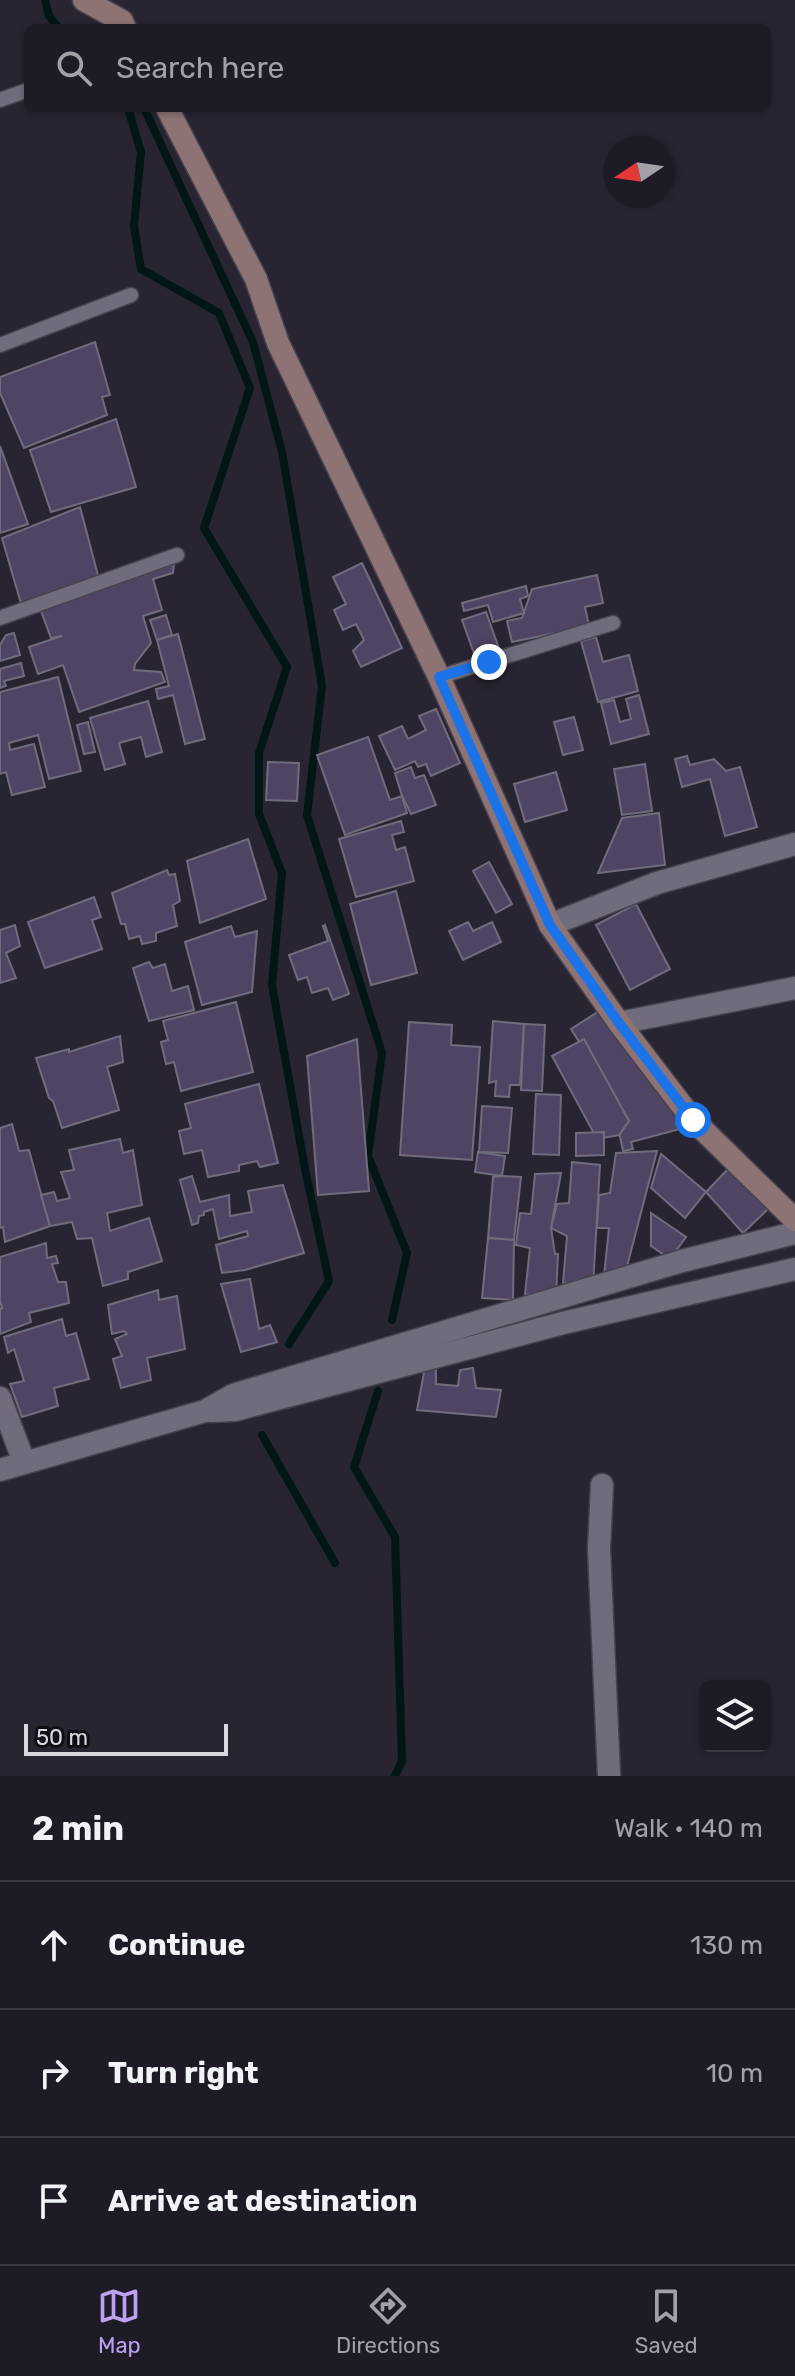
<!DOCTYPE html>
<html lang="en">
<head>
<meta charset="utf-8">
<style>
  body { margin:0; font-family:Rubik,sans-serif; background:#27242e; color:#f1f3f6 }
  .controls { position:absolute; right:24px; bottom:24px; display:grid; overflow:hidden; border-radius:12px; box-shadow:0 2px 6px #0004 }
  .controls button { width:72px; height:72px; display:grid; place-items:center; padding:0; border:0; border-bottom:2px solid #3c3943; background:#1f1b26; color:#f1f3f6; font:40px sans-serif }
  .compass { position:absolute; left:603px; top:136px; width:72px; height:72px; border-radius:50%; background:#1f1b26; box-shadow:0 2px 6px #0004; rotate:257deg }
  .scale { position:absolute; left:24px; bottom:20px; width:204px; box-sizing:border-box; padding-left:8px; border:4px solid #dad7e0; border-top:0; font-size:22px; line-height:28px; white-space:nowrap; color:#dad7e0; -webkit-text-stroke:6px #100e14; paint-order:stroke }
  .stop { position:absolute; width:24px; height:24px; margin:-18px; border:6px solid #1a73e8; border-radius:50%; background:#fff }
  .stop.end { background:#1a73e8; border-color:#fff; box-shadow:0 2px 8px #0008 }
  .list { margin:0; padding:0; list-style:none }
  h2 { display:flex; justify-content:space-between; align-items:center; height:104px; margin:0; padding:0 32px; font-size:34px }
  h2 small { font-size:26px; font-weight:400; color:#a1a1a7 }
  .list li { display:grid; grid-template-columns:52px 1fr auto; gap:24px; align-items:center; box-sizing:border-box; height:128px; padding:0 32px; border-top:2px solid #3c3943 }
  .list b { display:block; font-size:30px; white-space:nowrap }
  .list em { font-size:26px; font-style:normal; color:#a1a1a7 }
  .icon { flex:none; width:44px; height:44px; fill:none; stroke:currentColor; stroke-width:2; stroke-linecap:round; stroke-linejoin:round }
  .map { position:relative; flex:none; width:795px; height:1776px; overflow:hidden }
  .search { position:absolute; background:#1f1b26; box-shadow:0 2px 6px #0004; left:24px; right:24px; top:24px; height:88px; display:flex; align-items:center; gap:20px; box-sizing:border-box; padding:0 28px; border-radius:12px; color:#a1a1a7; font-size:30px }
  .sheet { height:488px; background:#1f1b26 }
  nav { display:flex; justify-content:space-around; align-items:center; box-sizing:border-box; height:112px; border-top:2px solid #3c3943; background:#1f1b26; font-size:22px; color:#a1a1a7 }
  nav a { display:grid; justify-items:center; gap:4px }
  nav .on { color:#bca0f2 }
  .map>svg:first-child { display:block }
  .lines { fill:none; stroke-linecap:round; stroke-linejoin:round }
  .stream { stroke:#001617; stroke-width:8 }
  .building { fill:#4f4463; stroke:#716c7d; stroke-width:2 }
  .service-casing { stroke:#45424d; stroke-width:17 }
  .minor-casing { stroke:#45424d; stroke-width:25 }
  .secondary-casing { stroke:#45424d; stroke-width:25 }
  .service { stroke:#716c7c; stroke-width:14 }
  .minor { stroke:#716c7c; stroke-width:22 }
  .secondary { stroke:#8d7374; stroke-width:22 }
  .route { stroke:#1a73e8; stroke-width:10 }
</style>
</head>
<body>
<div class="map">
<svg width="795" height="1776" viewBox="0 0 795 1776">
  <rect width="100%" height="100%" fill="#292432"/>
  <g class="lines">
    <g class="stream">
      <polyline points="45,0 49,16 59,28"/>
      <polyline points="128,108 141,152 134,226 141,269 219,313 250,388 204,528 287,667 259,753 259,814 282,873 272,985 305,1169 329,1281 289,1344"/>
      <polyline points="144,108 253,342 282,452 322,686 307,815 382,1053 368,1156 407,1253 392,1320"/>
      <polyline points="378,1391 354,1467 395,1537 402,1761 395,1776"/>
      <polyline points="262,1435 335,1563"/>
    </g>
  </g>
  <g class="building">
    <polygon points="95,342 110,395 102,397 107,415 24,448 0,393 0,377"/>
    <polygon points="116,419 136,487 51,512 30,450"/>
    <polygon points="0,446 28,524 0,533"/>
    <polygon points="80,507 99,579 22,607 2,538"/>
    <polygon points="362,563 402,648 361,667 353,651 364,640 356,624 343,630 334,610 346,604 333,577"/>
    <polygon points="174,564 173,573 153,579 162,610 143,616 151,643 135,664 134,670 161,672 165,682 79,712 63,665 38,674 29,647 62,636 51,638 41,611"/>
    <polygon points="597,575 603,603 585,607 589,626 512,642 507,621 522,618 532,589"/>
    <polygon points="526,586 528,596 520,599 524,613 493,622 488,605 464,611 462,603"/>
    <polygon points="486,612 500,651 476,659 462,620"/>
    <polygon points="166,615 172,635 157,640 150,620"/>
    <polygon points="14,633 20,655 0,661 0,645 6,635"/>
    <polygon points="178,634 205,739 185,744 173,695 158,699 156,689 169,686 157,640"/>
    <polygon points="596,637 603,662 629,655 638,691 598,702 581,641"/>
    <polygon points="21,663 24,676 4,681 6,686 0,688 0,669"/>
    <polygon points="58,677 81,771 49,779 38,735 9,743 10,750 34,744 45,787 12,795 6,772 0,774 0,692"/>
    <polygon points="639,695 649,734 611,744 601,703 614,700 620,722 631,719 626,699"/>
    <polygon points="148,701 162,752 146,757 141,737 119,743 125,764 105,770 90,718"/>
    <polygon points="436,709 460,763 431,776 426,764 418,767 415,761 395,770 379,736 402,726 408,739 426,730 419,716"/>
    <polygon points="574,717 583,750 563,755 554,722"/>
    <polygon points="88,722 95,752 84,754 77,725"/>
    <polygon points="368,737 390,800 402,796 407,813 345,835 317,755"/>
    <polygon points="687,756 690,765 714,759 726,771 740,767 757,827 725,836 710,779 682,787 675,759"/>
    <polygon points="268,762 299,763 297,801 266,800"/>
    <polygon points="645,764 652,811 622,815 614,769"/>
    <polygon points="411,767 415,778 424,775 436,805 411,814 402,796 395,773"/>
    <polygon points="556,772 567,810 525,822 514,784"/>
    <polygon points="659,813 665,865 598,873 622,818"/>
    <polygon points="401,821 404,832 392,835 396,850 405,847 414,881 356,897 339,839"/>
    <polygon points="248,839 266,899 200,923 187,861"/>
    <polygon points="489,862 512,904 496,913 473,871"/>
    <polygon points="167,870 169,875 175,874 180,901 173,905 177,926 156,933 156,941 142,944 140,936 129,939 125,924 121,924 112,893"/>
    <polygon points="396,891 417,973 371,985 350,904"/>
    <polygon points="94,897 101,917 92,920 102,949 45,968 28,922"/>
    <polygon points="636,904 670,969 630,990 596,925"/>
    <polygon points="468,922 473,931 492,922 501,942 463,960 449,931"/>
    <polygon points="15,925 20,946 6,953 16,978 0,983 0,930"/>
    <polygon points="325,925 349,994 333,1000 328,988 312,993 307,977 298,980 289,955 328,941 323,926"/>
    <polygon points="231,926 235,937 257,931 252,992 202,1005 185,942"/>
    <polygon points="149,962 153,968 165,964 172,991 188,986 194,1010 149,1021 133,968"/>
    <polygon points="236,1002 253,1072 181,1091 174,1062 166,1064 161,1042 168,1040 163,1021"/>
    <polygon points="607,1006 684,1128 631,1142 633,1149 623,1151 618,1127 629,1121 571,1029"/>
    <polygon points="493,1021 524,1024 520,1085 510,1085 509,1097 495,1096 496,1081 489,1083"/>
    <polygon points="409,1022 452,1025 451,1045 480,1047 472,1160 400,1155"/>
    <polygon points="524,1024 545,1025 542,1091 521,1090"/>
    <polygon points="120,1036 123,1062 107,1067 119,1110 62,1128 53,1101 49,1098 36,1058 69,1049 69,1052"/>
    <polygon points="357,1039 369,1191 318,1195 307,1056"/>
    <polygon points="584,1039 629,1121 619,1135 597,1139 552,1056"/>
    <polygon points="259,1084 278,1163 260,1167 257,1161 239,1165 239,1171 208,1177 202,1150 184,1154 179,1131 191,1128 185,1104"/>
    <polygon points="536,1094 561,1095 559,1155 533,1154"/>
    <polygon points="482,1106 512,1108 508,1153 479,1152"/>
    <polygon points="12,1124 19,1151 29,1150 50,1226 5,1242 3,1227 0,1228 0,1128"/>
    <polygon points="604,1132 604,1155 576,1156 576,1133"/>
    <polygon points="120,1139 123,1153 133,1150 142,1205 107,1213 110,1231 149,1218 162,1261 128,1272 128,1279 103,1286 92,1238 77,1239 72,1222 50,1226 41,1195 54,1192 57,1201 70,1198 61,1172 74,1170 69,1150"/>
    <polygon points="657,1151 624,1278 604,1276 609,1228 597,1228 599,1195 610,1193 616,1153"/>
    <polygon points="478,1152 505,1156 502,1176 475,1172"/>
    <polygon points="661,1154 706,1192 685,1218 651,1188"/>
    <polygon points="572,1162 600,1165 593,1286 563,1283 567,1236 551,1228 557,1204 569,1203"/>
    <polygon points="728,1169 768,1209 743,1233 706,1192"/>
    <polygon points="561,1173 551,1228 555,1254 558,1254 556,1297 525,1294 530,1248 516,1245 520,1213 531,1214 535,1174"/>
    <polygon points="192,1176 200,1202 229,1195 230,1216 252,1212 248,1191 283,1185 304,1253 245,1270 222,1273 216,1245 248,1236 247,1231 219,1239 213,1209 204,1212 204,1215 199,1216 198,1223 192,1225 180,1180"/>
    <polygon points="502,1176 521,1177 514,1240 488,1238 493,1177"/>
    <polygon points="651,1213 686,1237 670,1259 651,1246"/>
    <polygon points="488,1238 514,1240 513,1300 482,1298"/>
    <polygon points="46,1243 47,1258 56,1256 58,1263 52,1264 58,1282 66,1282 69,1303 29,1313 31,1322 0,1334 0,1309 2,1308 0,1301 0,1257"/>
    <polygon points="250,1279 259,1329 270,1325 277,1342 241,1352 221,1284"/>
    <polygon points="158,1290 159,1300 177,1296 185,1349 147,1358 151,1380 121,1388 113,1359 122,1356 115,1339 127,1334 124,1331 112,1334 108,1305"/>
    <polygon points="62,1319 66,1336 76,1333 89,1379 54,1388 58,1406 22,1417 10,1384 24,1381 14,1349 8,1353 4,1337"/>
    <polygon points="425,1367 436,1367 436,1384 458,1386 460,1370 473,1368 476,1388 501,1390 496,1417 417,1410"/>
  </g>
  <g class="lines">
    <g class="service-casing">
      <g id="service">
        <polyline points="0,100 28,90"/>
        <polyline points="0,345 131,295"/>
        <polyline points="0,618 177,555"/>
        <polyline points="439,677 613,623"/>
      </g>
    </g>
    <g class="minor-casing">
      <g id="minor">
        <polyline points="550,925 657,883 795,844"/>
        <polyline points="619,1023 795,988"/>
        <polyline points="0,1398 24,1462"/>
        <polyline points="210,1411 235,1410 563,1323 795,1269"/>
        <polyline points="0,1470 205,1411 233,1395 682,1261 795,1233"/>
        <polyline points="602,1485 599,1549 609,1776"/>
      </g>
    </g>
    <g class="secondary-casing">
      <g id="secondary">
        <polyline points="84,0 122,21 125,28"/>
        <polyline points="167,108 256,279 278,343 439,677 550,925 619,1023 693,1120 795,1220"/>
      </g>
    </g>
    <use href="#service" class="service"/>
    <use href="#minor" class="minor"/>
    <use href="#secondary" class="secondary"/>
  </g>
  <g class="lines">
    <polyline class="route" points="489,662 439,677 550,925 619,1023 693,1120"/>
  </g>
</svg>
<div class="controls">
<button><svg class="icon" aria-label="layers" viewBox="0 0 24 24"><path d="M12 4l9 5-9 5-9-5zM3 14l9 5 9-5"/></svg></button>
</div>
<svg class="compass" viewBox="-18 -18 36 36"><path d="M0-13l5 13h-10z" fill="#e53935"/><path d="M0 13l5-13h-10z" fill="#a1a1a7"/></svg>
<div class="scale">50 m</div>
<div class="stop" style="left:693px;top:1120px"></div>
<div class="stop end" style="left:489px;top:662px"></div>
<div class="search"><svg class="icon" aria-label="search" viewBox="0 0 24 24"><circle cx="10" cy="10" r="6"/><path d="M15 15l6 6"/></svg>Search here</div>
</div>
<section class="sheet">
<h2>2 min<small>Walk · 140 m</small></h2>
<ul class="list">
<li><svg class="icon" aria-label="ahead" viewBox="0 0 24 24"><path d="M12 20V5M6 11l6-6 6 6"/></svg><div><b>Continue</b></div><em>130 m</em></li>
<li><svg class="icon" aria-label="right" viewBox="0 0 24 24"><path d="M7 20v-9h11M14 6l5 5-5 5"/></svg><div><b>Turn right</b></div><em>10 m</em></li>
<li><svg class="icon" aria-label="arrive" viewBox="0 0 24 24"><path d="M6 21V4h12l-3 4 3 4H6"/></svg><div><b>Arrive at destination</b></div></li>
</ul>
</section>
<nav>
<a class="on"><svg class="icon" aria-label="map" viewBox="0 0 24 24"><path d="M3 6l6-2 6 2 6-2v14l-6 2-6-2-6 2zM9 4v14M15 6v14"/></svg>Map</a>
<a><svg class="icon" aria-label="directions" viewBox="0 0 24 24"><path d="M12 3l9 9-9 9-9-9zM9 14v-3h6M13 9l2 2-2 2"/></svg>Directions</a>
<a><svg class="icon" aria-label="saved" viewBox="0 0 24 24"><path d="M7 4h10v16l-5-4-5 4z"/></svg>Saved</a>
</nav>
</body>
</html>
